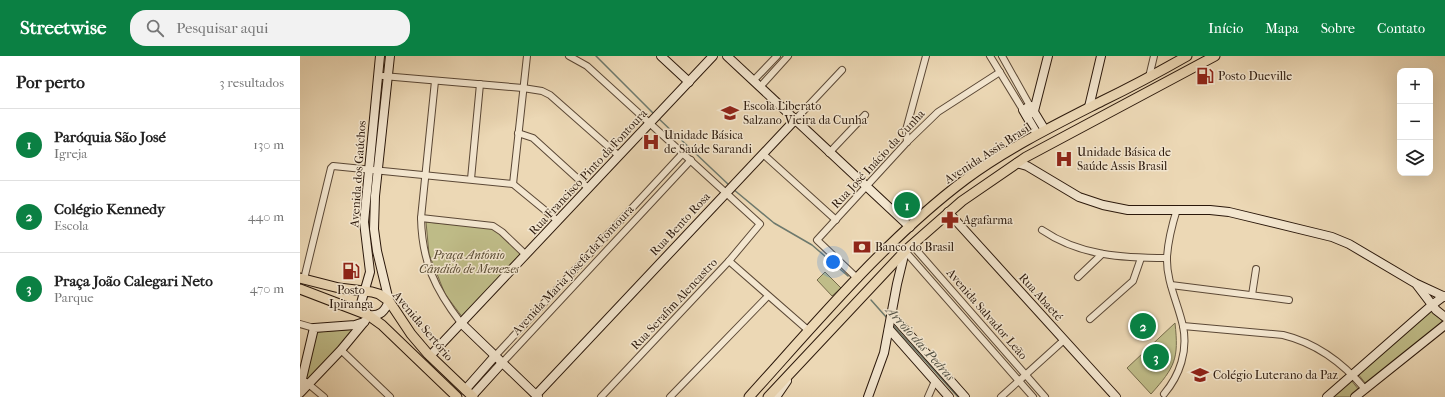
<!DOCTYPE html>
<html lang="pt">
<head>
<meta charset="utf-8">
<style>
  body { margin:0; font-family:"IM FELL French Canon",serif; background:#f2f2f2; color:#222 }
  .controls { position:absolute; right:12px; top:12px; display:grid; overflow:hidden; border-radius:8px; box-shadow:0 4px 16px #0002 }
  .controls button { width:36px; height:36px; display:grid; place-items:center; padding:0; border:0; border-bottom:1px solid #e0e0e0; background:#fff; color:#222; font:20px sans-serif }
  .you { position:absolute; left:533px; top:206px; width:14px; height:14px; margin:-10px; border:3px solid #fff; border-radius:50%; background:#1a73e8; box-shadow:0 0 0 6px #1a73e833 }
  .badge { display:grid; place-items:center; width:26px; height:26px; border-radius:50%; background:#0b8043; color:#fff; font-size:13px; font-weight:700 }
  .pin { position:absolute; translate:-50% -50%; border:2px solid #fff; box-shadow:0 1px 4px #0006 }
  .list { margin:0; padding:0; list-style:none }
  h2 { display:flex; justify-content:space-between; align-items:center; height:52px; margin:0; padding:0 16px; font-size:17px }
  h2 small { font-size:13px; font-weight:400; color:#767676 }
  .list li { display:grid; grid-template-columns:26px 1fr auto; gap:12px; align-items:center; box-sizing:border-box; height:72px; padding:0 16px; border-top:1px solid #e0e0e0 }
  .list b { display:block; font-size:15px; white-space:nowrap }
  .list p { margin:0; font-size:13px; white-space:nowrap; color:#767676 }
  .list em { font-size:13px; font-style:normal; color:#767676 }
  .icon { flex:none; width:22px; height:22px; fill:none; stroke:currentColor; stroke-width:2; stroke-linecap:round; stroke-linejoin:round }
  .map { position:relative; flex:none; width:1145px; height:341px; overflow:hidden }
  header { display:flex; align-items:center; gap:24px; box-sizing:border-box; height:56px; padding:0 20px; background:#0b8043; color:#fff }
  header strong { font-size:19px }
  nav { display:flex; gap:22px; margin-inline-start:auto; font-size:14px }
  .search { width:280px; height:36px; background:#f2f2f2; display:flex; align-items:center; gap:10px; box-sizing:border-box; padding:0 14px; border-radius:16px; color:#767676; font-size:15px }
  main { display:flex }
  aside { flex:1; background:#fff }
  .map>svg:first-child { display:block }
  .green { fill:#bfbc88; stroke:#756a4a }
  .lines { fill:none; stroke-linecap:round; stroke-linejoin:round }
  .stream { stroke:#6d796d; stroke-width:1.5 }
  .street-casing { stroke:#5b4836; stroke-width:8 }
  .secondary-casing { stroke:#2b180b; stroke-width:10 }
  .primary-casing { stroke:#2b180b; stroke-width:11 }
  .street { stroke:#f3e6cf; stroke-width:6 }
  .secondary { stroke:#f3e6cf; stroke-width:8 }
  .primary { stroke:#ecd8b5; stroke-width:9 }
  .labels { text-anchor:middle; stroke-width:3; stroke-linejoin:round; paint-order:stroke }
  .poi-label { font-size:12px; fill:#2b180b; stroke:#f3e6cf; text-anchor:start }
  .street-label { font-size:12px; fill:#2b180b; stroke:#f3e6cf }
  .park-label { font-size:12px; font-style:italic; fill:#574930; stroke:#f3e6cf }
  .water-label { font-size:13px; font-style:italic; fill:#525144; stroke:#f3e6cf }
</style>
</head>
<body>
<header>
<strong>Streetwise</strong>
<div class="search"><svg class="icon" aria-label="search" viewBox="0 0 24 24"><circle cx="10" cy="10" r="6"/><path d="M15 15l6 6"/></svg>Pesquisar aqui</div>
<nav><a>Início</a><a>Mapa</a><a>Sobre</a><a>Contato</a></nav>
</header>
<main>
<aside>
<h2>Por perto<small>3 resultados</small></h2>
<ul class="list">
<li><span class="badge">1</span><div><b>Paróquia São José</b><p>Igreja</p></div><em>130 m</em></li>
<li><span class="badge">2</span><div><b>Colégio Kennedy</b><p>Escola</p></div><em>440 m</em></li>
<li><span class="badge">3</span><div><b>Praça João Calegari Neto</b><p>Parque</p></div><em>470 m</em></li>
</ul>
</aside>
<div class="map">
<svg width="1145" height="341" viewBox="0 0 1145 341">
  <rect width="100%" height="100%" fill="#ecd8b5"/>
  <filter id="stains"><feTurbulence type="fractalNoise" baseFrequency=".005" numOctaves="4"/><feColorMatrix values="0 0 0 0 .2 0 0 0 0 .09 0 0 0 0 .02 0 0 0 .5 -.17"/></filter>
  <radialGradient id="worn" r=".72"><stop offset=".6" stop-color="#630" stop-opacity="0"/><stop offset="1" stop-color="#630" stop-opacity=".3"/></radialGradient>
  <g class="green">
    <polygon points="126,166 193,172 223,199 163,262 145,238 129,198"/>
    <polygon points="525,216 541,232 532,240 517,224"/>
    <polygon points="1132,252 1145,264 1145,266 1066,328 1058,318"/>
    <path d="M875,267C879,303 875,311 851,338L827,312Z"/>
    <polygon points="56,273 10,325 4,320 17,276"/>
    <polygon points="1051,324 1059,334 1051,341 1031,341"/>
  </g>
  <g class="lines">
    <g class="stream">
      <polyline points="296,0 354,58"/>
      <polyline points="358,62 429,129"/>
      <polyline points="433,133 474,167 512,189 548,220"/>
      <polyline points="571,244 587,262"/>
      <polyline points="592,268 658,341"/>
    </g>
    <g class="street-casing">
      <g id="street">
        <polyline points="269,0 287,10 460,168 429,205 301,341"/>
        <polyline points="690,0 723,54"/>
        <polyline points="702,0 730,50"/>
        <polyline points="83,20 223,32 242,35 250,39 318,99"/>
        <polyline points="849,21 854,0"/>
        <path d="M135,25L121,162C122,206 135,233 161,267"/>
        <polyline points="453,25 477,0"/>
        <polyline points="460,31 488,0"/>
        <polyline points="494,65 542,14"/>
        <polyline points="218,77 233,82 288,132"/>
        <polyline points="607,86 606,74 626,0"/>
        <polyline points="529,97 565,59"/>
        <polyline points="463,98 536,164"/>
        <polyline points="171,123 180,28"/>
        <polyline points="213,128 227,0"/>
        <polyline points="121,162 193,170 202,176 226,199"/>
        <path d="M742,174C780,200 823,202 867,202"/>
        <polyline points="612,189 745,341"/>
        <polyline points="605,195 733,341"/>
        <polyline points="429,205 509,275"/>
        <polyline points="778,221 802,198"/>
        <polyline points="4,223 31,112 33,110 213,128 258,165"/>
        <polyline points="558,223 517,184 607,86 638,56 700,16"/>
        <polyline points="871,229 989,244"/>
        <polyline points="952,239 956,213"/>
        <polyline points="790,263 833,225 841,202"/>
        <polyline points="0,268 14,272"/>
        <path d="M883,270L983,279C1016,287 1043,307 1065,333"/>
        <polyline points="41,294 90,341"/>
        <polyline points="195,300 383,97"/>
        <polyline points="202,307 391,104"/>
        <polyline points="6,326 24,341"/>
        <path d="M864,338C880,319 888,295 883,270C878,247 866,225 867,201C868,185 872,169 877,153"/>
        <polyline points="370,341 468,240"/>
        <polyline points="628,341 635,325"/>
        <polyline points="701,341 764,284"/>
      </g>
    </g>
    <g class="secondary-casing">
      <g id="secondary">
        <polyline points="361,0 389,26"/>
        <polyline points="427,0 610,171"/>
        <polyline points="730,50 723,54 737,78"/>
        <polyline points="731,51 745,74"/>
        <polyline points="789,51 801,0"/>
        <polyline points="727,60 734,55 748,0"/>
        <polyline points="717,107 727,110 779,141 803,149 828,154 910,154 929,156 1032,181 1049,188 1115,227 1145,241"/>
        <polyline points="648,156 816,341"/>
        <polyline points="1117,229 1136,254 1145,261"/>
        <path d="M68,259C80,261 85,255 89,245L77,195L74,173L75,140L90,0"/>
        <polyline points="68,259 61,247 70,216 64,166 80,0"/>
        <polyline points="592,259 665,341"/>
        <polyline points="161,267 238,341"/>
        <polyline points="589,273 649,341"/>
        <polyline points="130,300 413,0"/>
        <polyline points="0,331 14,272 55,269 64,266"/>
        <polyline points="165,334 195,300"/>
        <polyline points="0,337 41,294 65,265"/>
        <polyline points="236,339 494,65"/>
        <polyline points="172,340 202,307"/>
        <polyline points="476,341 487,325"/>
        <polyline points="568,341 584,297 597,228 605,195"/>
        <polyline points="1027,341 1132,249 1144,240"/>
        <polyline points="1055,341 1145,269"/>
      </g>
    </g>
    <g class="primary-casing">
      <g id="primary">
        <polyline points="0,222 39,232 72,236 79,238 89,245 111,278 128,298 173,341"/>
        <polyline points="0,233 68,259 82,269 157,341"/>
        <path d="M449,341C516,267 586,183 666,123C708,92 755,69 802,45C831,31 859,16 887,0"/>
        <polyline points="468,341 605,195 662,145 726,101 915,0"/>
      </g>
    </g>
    <use href="#street" class="street"/>
    <use href="#secondary" class="secondary"/>
    <use href="#primary" class="primary"/>
  </g>
  <defs>
    <g id="fuel-bare" transform="scale(1.38)"><path d="M-5.5-6h7V0h2V4h1.3V-2.5L3-4.5l.8-.8L6-3V5H2.5V1h-1V6h-7ZM-4.2-4.7v3.2H.2V-4.7Z" fill="#8f2418" stroke="#f3e6cf" stroke-width="2.5" paint-order="stroke"/></g>
    <g id="school-bare" transform="scale(1.38)"><path d="M0-5L7-2L0 1L-7-2ZM-4 1L0 2.5L4 1V4Q0 6-4 4Z" fill="#8f2418" stroke="#f3e6cf" stroke-width="2.5" paint-order="stroke"/></g>
    <g id="hospital-bare" transform="scale(1.38)"><path d="M-5-5h3v3.5h4V-5h3V5h-3V1.5h-4V5h-3Z" fill="#8f2418" stroke="#f3e6cf" stroke-width="2.5" paint-order="stroke"/></g>
    <g id="pharmacy-bare" transform="scale(1.38)"><path d="M-2-6h4v4h4v4h-4v4h-4v-4h-4v-4h4Z" fill="#8f2418" stroke="#f3e6cf" stroke-width="2.5" paint-order="stroke"/></g>
    <g id="bank-bare" transform="scale(1.38)"><path d="M-6-4H6V4H-6ZM0-2.3a2.3 2.3 0 1 0 0 4.6a2.3 2.3 0 1 0 0-4.6Z" fill="#8f2418" stroke="#f3e6cf" stroke-width="2.5" paint-order="stroke"/></g>
  </defs>
  <g fill-rule="evenodd">
    <use href="#fuel-bare" x="905" y="20"/>
    <use href="#school-bare" x="430" y="57"/>
    <use href="#hospital-bare" x="351" y="86"/>
    <use href="#hospital-bare" x="764" y="103"/>
    <use href="#pharmacy-bare" x="650" y="164"/>
    <use href="#bank-bare" x="562" y="191"/>
    <use href="#fuel-bare" x="51" y="215"/>
    <use href="#school-bare" x="900" y="319"/>
  </g>
  <g class="labels">
    <g class="poi-label">
      <text x="918" y="24">Posto Dueville</text>
      <text x="443" y="54">Escola Liberato<tspan x="443" dy="14">Salzano Vieira da Cunha</tspan></text>
      <text x="364" y="83">Unidade Básica<tspan x="364" dy="14">de Saúde Sarandi</tspan></text>
      <text x="777" y="100">Unidade Básica de<tspan x="777" dy="14">Saúde Assis Brasil</tspan></text>
      <text x="663" y="168">Agafarma</text>
      <text x="575" y="195">Banco do Brasil</text>
      <text x="51" y="238" text-anchor="middle">Posto<tspan x="51" dy="14">Ipiranga</tspan></text>
      <text x="913" y="323">Colégio Luterano da Paz</text>
    </g>
    <g class="street-label">
      <text transform="translate(688 97) rotate(-33)" y="4">Avenida Assis Brasil</text>
      <text transform="translate(578 103) rotate(-47)" y="4">Rua José Inácio da Cunha</text>
      <text transform="translate(288 116) rotate(-47)" y="4">Rua Francisco Pinto da Fontoura</text>
      <text transform="translate(58 118) rotate(-86)" y="4">Avenida dos Gaúchos</text>
      <text transform="translate(380 168) rotate(-47)" y="4">Rua Bento Rosa</text>
      <text transform="translate(273 214) rotate(-47)" y="4">Avenida Maria Josefa da Fontoura</text>
      <text transform="translate(741 241) rotate(48)" y="4">Rua Abaeté</text>
      <text transform="translate(374 248) rotate(-47)" y="4">Rua Serafim Alencastro</text>
      <text transform="translate(687 258) rotate(49)" y="4">Avenida Salvador Leão</text>
      <text transform="translate(123 270) rotate(50)" y="4">Avenida Sertório</text>
    </g>
    <g class="park-label">
      <text x="169" y="203">Praça Antônio<tspan x="169" dy="14">Cândido de Menezes</tspan></text>
    </g>
    <g class="water-label">
      <text transform="translate(621 287) rotate(48)" y="5">Arroio das Pedras</text>
    </g>
  </g>
  <rect width="100%" height="100%" filter="url(#stains)"/>
  <rect width="100%" height="100%" fill="url(#worn)"/>
</svg>
<div class="controls">
<button>+</button>
<button>−</button>
<button><svg class="icon" aria-label="layers" viewBox="0 0 24 24"><path d="M12 4l9 5-9 5-9-5zM3 14l9 5 9-5"/></svg></button>
</div>
<div class="you"></div>
<div class="pin badge" style="left:607px;top:149px">1</div>
<div class="pin badge" style="left:843px;top:270px">2</div>
<div class="pin badge" style="left:856px;top:301px">3</div>
</div>
</main>
</body>
</html>
